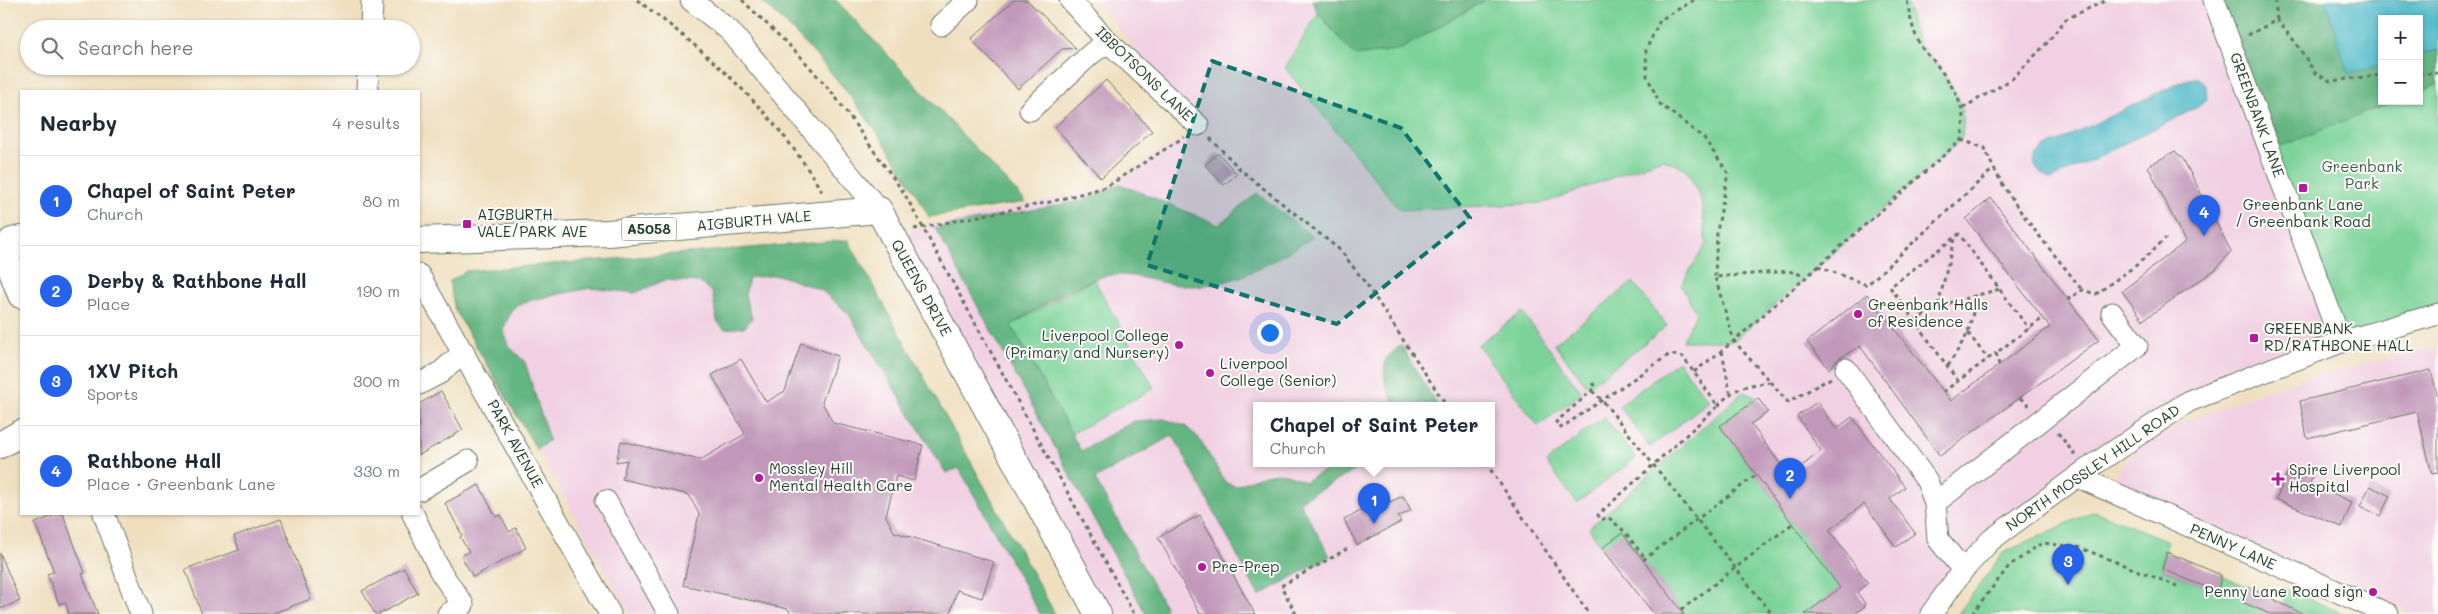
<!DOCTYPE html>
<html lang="en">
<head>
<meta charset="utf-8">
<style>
  body { margin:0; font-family:Mali,sans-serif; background:#f2f2f3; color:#1f2937 }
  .controls { position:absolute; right:15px; top:15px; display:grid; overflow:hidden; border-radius:0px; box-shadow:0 1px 4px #0004 }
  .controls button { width:45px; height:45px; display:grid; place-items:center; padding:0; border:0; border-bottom:1px solid #e0e1e3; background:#fff; color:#1f2937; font:25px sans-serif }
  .you { position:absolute; left:1269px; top:332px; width:18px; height:18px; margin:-12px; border:4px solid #fff; border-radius:50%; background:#1a73e8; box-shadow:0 0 0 8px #1a73e833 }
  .badge { display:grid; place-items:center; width:32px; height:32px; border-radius:50%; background:#2563eb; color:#fff; font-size:16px; font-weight:700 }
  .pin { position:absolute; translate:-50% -41px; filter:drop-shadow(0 1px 2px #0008) }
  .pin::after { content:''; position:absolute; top:26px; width:18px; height:15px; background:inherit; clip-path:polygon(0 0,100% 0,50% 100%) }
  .popup { position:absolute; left:1253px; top:402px; width:242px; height:65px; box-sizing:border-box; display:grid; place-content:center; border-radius:0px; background:#fff; filter:drop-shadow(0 1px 4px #0005); font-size:16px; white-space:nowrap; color:#747a83 }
  .popup b { font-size:19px; color:#1f2937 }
  .popup::after { content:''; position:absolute; left:50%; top:100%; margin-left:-10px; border:10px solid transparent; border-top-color:#fff }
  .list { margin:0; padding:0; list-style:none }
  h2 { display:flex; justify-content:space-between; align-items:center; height:65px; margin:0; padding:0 20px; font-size:21px }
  h2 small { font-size:16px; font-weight:400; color:#747a83 }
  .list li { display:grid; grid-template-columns:32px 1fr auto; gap:15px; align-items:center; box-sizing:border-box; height:90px; padding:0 20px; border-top:1px solid #e0e1e3 }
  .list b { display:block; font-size:19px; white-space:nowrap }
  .list p { margin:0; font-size:16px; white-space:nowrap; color:#747a83 }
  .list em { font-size:16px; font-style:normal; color:#747a83 }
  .icon { flex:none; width:28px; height:28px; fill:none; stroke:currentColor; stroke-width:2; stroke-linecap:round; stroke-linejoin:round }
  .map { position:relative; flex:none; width:2438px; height:614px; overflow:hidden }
  .search { position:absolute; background:#fff; box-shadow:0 1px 4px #0004; left:20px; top:20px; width:400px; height:55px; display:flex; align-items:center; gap:12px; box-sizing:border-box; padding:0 18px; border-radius:28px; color:#747a83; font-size:19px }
  .panel { position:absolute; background:#fff; box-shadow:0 1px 4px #0004; left:20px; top:90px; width:400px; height:425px; border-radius:0px }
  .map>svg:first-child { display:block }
  .built { fill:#f1d0e3; fill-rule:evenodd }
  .green { fill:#7bd399; stroke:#4d8866; fill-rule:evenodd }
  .forest { fill:#64b581; stroke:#42795a }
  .water { fill:#4cb8c7; stroke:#367a7e }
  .building { fill:#c198ba }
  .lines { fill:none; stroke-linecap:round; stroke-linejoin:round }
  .minor-casing { stroke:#687665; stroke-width:23 }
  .major-casing { stroke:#687665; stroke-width:28 }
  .path { stroke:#687665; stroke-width:3; stroke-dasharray:4 4; stroke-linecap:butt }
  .minor { stroke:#fff; stroke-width:21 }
  .major { stroke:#fff; stroke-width:26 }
  .marked { fill:#0f766e; fill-opacity:0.2; stroke:#0f766e; stroke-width:4; stroke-dasharray:10 6; stroke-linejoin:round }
  .poi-dot { fill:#b5179e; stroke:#fdfcf7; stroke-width:2 }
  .labels { text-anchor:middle; stroke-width:4; stroke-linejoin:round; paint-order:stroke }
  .shield { fill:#fdfcf7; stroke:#62766e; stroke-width:1 }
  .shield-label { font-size:14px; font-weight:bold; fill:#1f3d34 }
  .street-label { font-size:15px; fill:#1f3d34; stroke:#fdfcf7 }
  .park-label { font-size:15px; fill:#36624d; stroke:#fdfcf7 }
  .poi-label { font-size:15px; fill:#1f3d34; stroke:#fdfcf7; text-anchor:start }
</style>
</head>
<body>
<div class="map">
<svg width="2438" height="614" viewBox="0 0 2438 614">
  <rect width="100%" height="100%" fill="#fdfcf7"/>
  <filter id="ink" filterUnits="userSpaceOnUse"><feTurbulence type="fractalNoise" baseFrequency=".02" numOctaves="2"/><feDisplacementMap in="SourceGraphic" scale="10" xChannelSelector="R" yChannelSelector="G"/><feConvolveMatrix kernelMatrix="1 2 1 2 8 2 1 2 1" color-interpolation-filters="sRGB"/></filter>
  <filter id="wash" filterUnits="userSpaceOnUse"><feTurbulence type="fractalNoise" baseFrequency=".0096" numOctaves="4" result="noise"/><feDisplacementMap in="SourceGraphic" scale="20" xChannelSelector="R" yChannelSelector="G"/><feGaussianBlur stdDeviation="1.12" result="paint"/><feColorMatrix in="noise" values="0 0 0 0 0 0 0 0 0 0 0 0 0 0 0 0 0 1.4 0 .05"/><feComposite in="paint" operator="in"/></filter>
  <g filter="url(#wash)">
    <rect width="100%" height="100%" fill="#efdfbf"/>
    <g class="built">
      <path d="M1096,0H2214L2341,342L2189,401L1991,540L1931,614H1098L892,234L1106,187L1182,139L1198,126ZM1256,405H1492V463H1256Z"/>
      <polygon points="848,240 1055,614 630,614 538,450 455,310 449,282 466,271"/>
      <polygon points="2438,347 2438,614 2414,614 2130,493 2118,482 2117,475 2120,467 2143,443 2184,422 2263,391 2318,375"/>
    </g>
    <g class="green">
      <path d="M1485,0H1907C1910,17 1913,33 1922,48C1926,54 1933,59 1937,65C1955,90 1969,109 1961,140L1734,341H1682L1696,313L1681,285L1706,244L1701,199L1686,169L1662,159L1544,203L1400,210L1285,68L1318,13L1356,56L1401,49Z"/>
      <path d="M2214,0H2438V314L2341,342ZM2382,19H2419V101H2382Z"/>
      <polygon points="1094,279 1154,388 1071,434 1011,325"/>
      <polygon points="1633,282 1667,326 1588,387 1554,344"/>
      <polygon points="1522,312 1582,393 1538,426 1478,345"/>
      <polygon points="1678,361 1709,401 1650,447 1619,406"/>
      <polygon points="1743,392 1758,398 1720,426 1840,588 1805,614 1684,614 1623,534 1602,548 1589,528"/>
      <polygon points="1604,417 1636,458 1577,503 1546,462"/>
      <polygon points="2094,511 2168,541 2162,569 2218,592 2221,575 2249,587 2242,602 2270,614 1958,614 2003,553"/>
      <polygon points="2285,589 2345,614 2280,614 2284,604"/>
    </g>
    <g class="forest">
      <path d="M760,0H836L1026,202L929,217C886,137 828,60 760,0Z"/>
      <polygon points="1312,0 1485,0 1401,49 1355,56 1318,13"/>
      <polygon points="2214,0 2328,0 2352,73 2382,65 2382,101 2394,101 2287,144 2269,148"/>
      <polygon points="2438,50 2438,84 2419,91 2419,55"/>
      <path d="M1120,184L1219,225L1257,193L1313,237C1270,263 1233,290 1180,285C1155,283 1129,271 1105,276C1081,281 1033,311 1011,325L1081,451L1134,421L1164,419L1185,426L1198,437L1226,483L1236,486C1262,476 1278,465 1304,482L1337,463H1369L1299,501L1330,556L1259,596L1173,435L1095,479L1165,607L1164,614H1146L935,228L1085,200Z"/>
      <polygon points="848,240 1055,614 1040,614 959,468 946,473 848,313 821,290 778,275 749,278 745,296 752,318 745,327 724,329 717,321 712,292 699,282 665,280 635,293 590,288 531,300 512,309 503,330 510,347 525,362 549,440 537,450 455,310 449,282 466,271"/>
      <path d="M1401,345L1437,405H1396C1385,388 1382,377 1386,358Z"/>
    </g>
    <g class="water">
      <polygon points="2325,0 2438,0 2438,50 2419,55 2419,19 2382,19 2382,65 2348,74"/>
      <path d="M2198,77L2206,85L2207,100L2196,108L2051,180C2033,171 2027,159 2046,147L2185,80Z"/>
    </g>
    <g id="blocks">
      <g class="building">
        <polygon points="1014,0 1027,0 1076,48 1062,49 1018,89 971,39"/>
        <polygon points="1106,80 1152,131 1101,178 1055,127"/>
        <polygon points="2175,151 2183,159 2231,251 2216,269 2143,320 2122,291 2185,242 2148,166"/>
        <polygon points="1218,153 1237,174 1224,185 1205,165"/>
        <polygon points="1991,198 2099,340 1940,456 1860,346 1838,359 1829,369 1807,342 1867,294 1951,401 2050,327 1966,219"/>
        <polygon points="801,343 838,356 822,402 833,423 923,445 914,481 896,476 886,516 894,532 994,562 982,598 957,590 950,614 791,614 788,609 683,585 699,514 689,495 622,479 627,460 616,462 621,441 700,460 745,434 712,375 741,359 766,402 785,391"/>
        <polygon points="2431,370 2438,398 2438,473 2432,474 2417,412 2307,438 2300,401"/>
        <polygon points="441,391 463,430 419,455 419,404"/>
        <polygon points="1758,398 1768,412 1751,424 1789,476 1821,451 1797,416 1817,402 1836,429 1852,417 1905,487 1890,499 1915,533 1896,547 1864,504 1829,530 1868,583 1857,592 1866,605 1855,614 1805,614 1840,588 1720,426"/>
        <polygon points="2291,465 2313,474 2310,483 2352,502 2342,527 2276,499"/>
        <polygon points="479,485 496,517 501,515 509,532 516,528 526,548 473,577 461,556 469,552 460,537 462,535 445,503"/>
        <polygon points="2370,486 2390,496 2380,516 2360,506"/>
        <polygon points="1403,496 1411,510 1398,517 1401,522 1357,545 1344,520 1387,497 1390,502"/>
        <polygon points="58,514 63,514 85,573 82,574 98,614 69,614 65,602 59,604 47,574 54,572 35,523"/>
        <polygon points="1200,515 1255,614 1200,614 1158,537"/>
        <polygon points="281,519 311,599 271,614 202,614 185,569 239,550 234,536"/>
        <polygon points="1622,533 1643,560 1684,614 1654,614 1602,548"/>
        <polygon points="2167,552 2221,575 2218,592 2162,569"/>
        <polygon points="0,553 20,601 0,609"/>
        <polygon points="404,568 418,593 380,614 375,614 362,591"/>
        <polygon points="2249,587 2303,614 2270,614 2242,602"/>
      </g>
    </g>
  </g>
  <g filter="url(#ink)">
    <use href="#blocks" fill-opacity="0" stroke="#687665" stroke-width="1"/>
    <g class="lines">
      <g class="minor-casing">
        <g id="minor">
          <polyline points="691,0 730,31 879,210"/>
          <polyline points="1070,0 1108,42 1198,125"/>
          <polyline points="2214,0 2341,342"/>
          <polyline points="941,25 968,0"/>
          <polyline points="371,29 372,0"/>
          <polyline points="367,91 368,66"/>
          <polyline points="1030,110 1092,53 1108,42"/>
          <polyline points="419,275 610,614"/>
          <polyline points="1846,369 1927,481 1935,503 1938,539 1963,570"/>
          <polyline points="419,384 440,373 464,352"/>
          <polyline points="2078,477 2388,614"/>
          <polyline points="419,490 468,461"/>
          <polyline points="606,501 669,614"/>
          <polyline points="1935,503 2137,346 2112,313"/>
          <polyline points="104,514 141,614"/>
          <polyline points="413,514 440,571 463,605 448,614"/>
          <polyline points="1931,614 1963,570 1991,540 2086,470 2189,401 2341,342 2438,314"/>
        </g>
      </g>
      <g class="major-casing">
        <g id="major">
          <polyline points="21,239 12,241 7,258 21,295"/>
          <polyline points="419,240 608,233 879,210 1098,614"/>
          <polyline points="0,445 21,433"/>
        </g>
      </g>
      <g class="path">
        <path d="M637,0C709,53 777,114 822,192"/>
        <polyline points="742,0 800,56 834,95 904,193 1134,614"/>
        <polyline points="1694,0 1660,20 1646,50 1647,76 1660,104 1704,138 1728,173 1717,232 1715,277"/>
        <polyline points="2275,0 2277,20"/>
        <polyline points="2248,35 2277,20 2296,43 2315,73 2330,81 2382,75"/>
        <polyline points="2419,74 2438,73"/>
        <polyline points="1963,108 2012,79 2046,44 2066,19 2107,0"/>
        <polyline points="1210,138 1242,171 1341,251 1367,285 1446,405"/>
        <path d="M1961,140L1985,148C2003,198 2050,247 2082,290"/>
        <polyline points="914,229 1050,202 1106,187 1184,137"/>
        <polyline points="1954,239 1938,306 2000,289"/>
        <polyline points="1818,266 1867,285 1993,169"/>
        <polyline points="2067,300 2082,290 2096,294 2138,264 2166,238"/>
        <polyline points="1915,321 1938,306"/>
        <polyline points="1968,333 1988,359"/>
        <polyline points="1722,351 1730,392"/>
        <polyline points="1999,365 1996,353 2043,318"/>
        <polyline points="1948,366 1968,333 1977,296"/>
        <polyline points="1694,372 1734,341 1715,277 1789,271 1805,276"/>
        <path d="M1831,378L1788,402L1734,341L1961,140C1969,109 1955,90 1937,65C1933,59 1926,54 1922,48C1913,33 1910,17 1907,0"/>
        <polyline points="1958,381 1890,287 1959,234 2029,329"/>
        <polyline points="1593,383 1596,387 1556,422 1561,428 1670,354 1683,357 1718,406 1598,515 1601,520 1608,517 1624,531 1645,558"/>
        <polyline points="1592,391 1602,400 1772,614"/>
        <polyline points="1943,392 1996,353"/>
        <polyline points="2020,398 2030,406"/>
        <path d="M1718,406C1734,387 1746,385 1770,382"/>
        <polyline points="2058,433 2075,455"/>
        <polyline points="1486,463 1589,614"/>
        <polyline points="1643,560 1756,475"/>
        <polyline points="1681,610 1792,524"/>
        <polyline points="1296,614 1281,586 1347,549"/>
        <polyline points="1972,614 2009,566 2042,543 2078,547 2177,586"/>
      </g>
      <use href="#minor" class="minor"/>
      <use href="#major" class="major"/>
    </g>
  </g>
  <path class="marked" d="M1212,61L1401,128L1470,218L1337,324L1147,265Z"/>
  <g class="poi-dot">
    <rect x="2298" y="183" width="10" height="10" rx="2.5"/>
    <rect x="462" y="219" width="10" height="10" rx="2.5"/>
    <circle cx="1858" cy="314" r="5"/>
    <rect x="2249" y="333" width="10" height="10" rx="2.5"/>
    <circle cx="1179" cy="345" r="5"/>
    <circle cx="1210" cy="373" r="5"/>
    <circle cx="759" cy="478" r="5"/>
    <path d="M2275.5 471.5h5v5h5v5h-5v5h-5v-5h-5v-5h5z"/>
    <circle cx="1202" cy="567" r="5"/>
    <circle cx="2373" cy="592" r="5"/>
  </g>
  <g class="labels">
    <rect class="shield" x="621.5" y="217.5" width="55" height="23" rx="4"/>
    <g class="shield-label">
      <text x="649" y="234">A5058</text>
    </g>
    <g class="street-label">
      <text transform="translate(1144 74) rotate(44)" y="5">IBBOTSONS LANE</text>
      <text transform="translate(2257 115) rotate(70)" y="5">GREENBANK LANE</text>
      <text transform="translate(754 221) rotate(-5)" y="5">AIGBURTH VALE</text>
      <text transform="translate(921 288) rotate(61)" y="5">QUEENS DRIVE</text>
      <text transform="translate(515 444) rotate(61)" y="5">PARK AVENUE</text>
      <text transform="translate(2093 468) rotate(-35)" y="5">NORTH MOSSLEY HILL ROAD</text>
      <text transform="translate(2233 547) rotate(24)" y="5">PENNY LANE</text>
    </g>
    <g class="park-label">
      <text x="2362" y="172">Greenbank<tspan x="2362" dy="17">Park</tspan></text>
    </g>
    <g class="poi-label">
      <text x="2303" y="210" text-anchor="middle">Greenbank Lane<tspan x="2303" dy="17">/ Greenbank Road</tspan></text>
      <text x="477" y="220">AIGBURTH<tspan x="477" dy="17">VALE/PARK AVE</tspan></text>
      <text x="1868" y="310">Greenbank Halls<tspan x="1868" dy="17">of Residence</tspan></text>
      <text x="2264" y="334">GREENBANK<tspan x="2264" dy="17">RD/RATHBONE HALL</tspan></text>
      <text x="1169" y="341" text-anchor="end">Liverpool College<tspan x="1169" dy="17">(Primary and Nursery)</tspan></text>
      <text x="1220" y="369">Liverpool<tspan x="1220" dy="17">College (Senior)</tspan></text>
      <text x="769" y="474">Mossley Hill<tspan x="769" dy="17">Mental Health Care</tspan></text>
      <text x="2289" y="475">Spire Liverpool<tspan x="2289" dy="17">Hospital</tspan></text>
      <text x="1212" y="572">Pre-Prep</text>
      <text x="2363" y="597" text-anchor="end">Penny Lane Road sign</text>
    </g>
  </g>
</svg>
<div class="controls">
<button>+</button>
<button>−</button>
</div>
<div class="you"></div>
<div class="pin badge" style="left:1374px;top:524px">1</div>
<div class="popup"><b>Chapel of Saint Peter</b>Church</div>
<div class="pin badge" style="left:1790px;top:499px">2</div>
<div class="pin badge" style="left:2068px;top:585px">3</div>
<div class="pin badge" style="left:2204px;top:236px">4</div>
<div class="search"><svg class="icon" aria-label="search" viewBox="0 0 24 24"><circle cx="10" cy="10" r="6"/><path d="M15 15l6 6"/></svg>Search here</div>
<section class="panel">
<h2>Nearby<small>4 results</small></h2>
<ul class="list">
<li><span class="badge">1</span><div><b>Chapel of Saint Peter</b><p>Church</p></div><em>80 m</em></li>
<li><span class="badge">2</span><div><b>Derby &amp; Rathbone Hall</b><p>Place</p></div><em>190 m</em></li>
<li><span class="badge">3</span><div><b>1XV Pitch</b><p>Sports</p></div><em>300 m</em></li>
<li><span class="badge">4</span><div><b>Rathbone Hall</b><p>Place · Greenbank Lane</p></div><em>330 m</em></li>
</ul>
</section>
</div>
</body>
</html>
